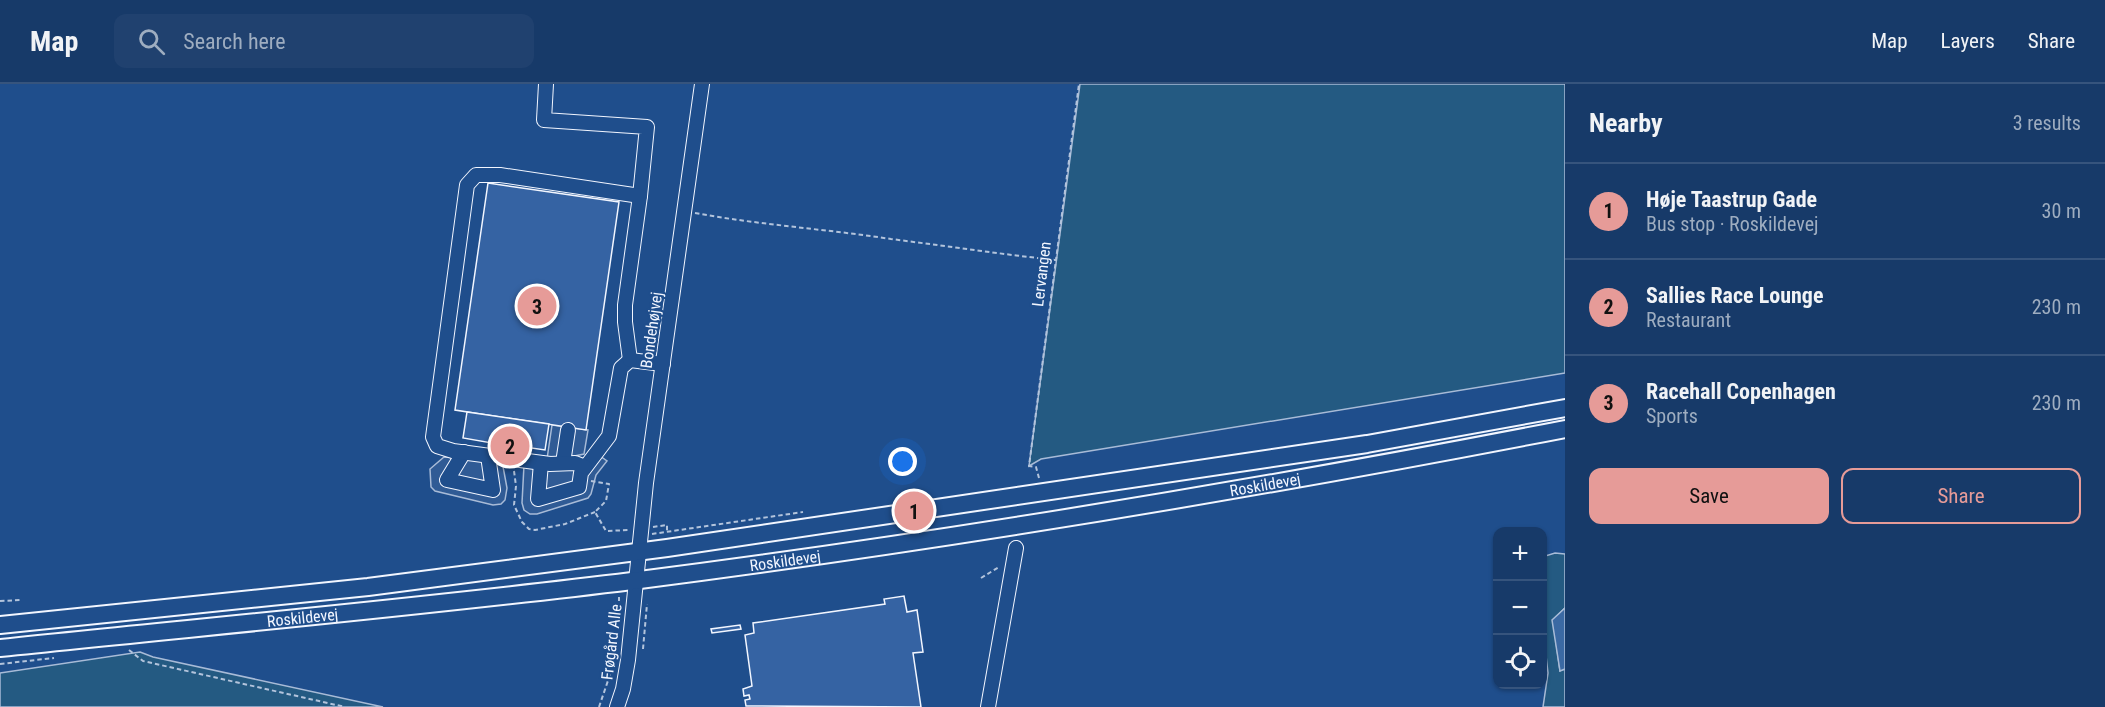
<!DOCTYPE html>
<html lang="en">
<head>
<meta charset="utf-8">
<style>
  body { margin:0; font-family:"Roboto Condensed",sans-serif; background:#20416f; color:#f1f3f6 }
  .controls { position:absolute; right:18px; bottom:18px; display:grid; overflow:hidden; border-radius:12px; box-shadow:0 2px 4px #0004 }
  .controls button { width:54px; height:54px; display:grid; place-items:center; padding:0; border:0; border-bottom:2px solid #36547d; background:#173a69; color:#f1f3f6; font:30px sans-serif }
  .you { position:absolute; left:903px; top:378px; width:21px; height:21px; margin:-15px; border:4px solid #fff; border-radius:50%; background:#1a73e8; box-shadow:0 0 0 9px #1a73e833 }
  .badge { display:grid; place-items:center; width:39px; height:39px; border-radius:50%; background:#e69b98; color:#111; font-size:20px; font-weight:700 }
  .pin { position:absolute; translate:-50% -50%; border:3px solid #fff; box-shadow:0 2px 6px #0006 }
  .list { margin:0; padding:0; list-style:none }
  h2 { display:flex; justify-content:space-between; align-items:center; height:78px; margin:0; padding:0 24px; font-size:26px }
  h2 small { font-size:20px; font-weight:400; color:#9eadc0 }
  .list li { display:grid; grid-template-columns:39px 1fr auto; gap:18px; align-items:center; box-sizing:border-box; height:96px; padding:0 24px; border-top:2px solid #36547d }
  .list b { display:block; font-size:22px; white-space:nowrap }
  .list p { margin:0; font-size:20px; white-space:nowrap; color:#9eadc0 }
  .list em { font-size:20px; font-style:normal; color:#9eadc0 }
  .actions { display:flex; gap:12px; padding:18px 24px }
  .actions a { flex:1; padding:14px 0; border:2px solid #e69b98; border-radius:12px; text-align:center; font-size:21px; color:#e69b98 }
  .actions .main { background:#e69b98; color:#111 }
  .icon { flex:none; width:33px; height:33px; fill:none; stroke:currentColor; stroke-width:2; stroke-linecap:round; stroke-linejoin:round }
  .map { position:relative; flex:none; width:1565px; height:623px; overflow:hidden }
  header { display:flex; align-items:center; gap:36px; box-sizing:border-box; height:84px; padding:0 30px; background:#173a69; border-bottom:2px solid #36547d }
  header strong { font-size:28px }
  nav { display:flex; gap:33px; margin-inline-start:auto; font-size:21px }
  .search { width:420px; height:54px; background:#20416f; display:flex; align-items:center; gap:15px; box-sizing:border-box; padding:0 21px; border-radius:12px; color:#9eadc0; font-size:22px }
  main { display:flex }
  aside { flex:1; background:#173a69 }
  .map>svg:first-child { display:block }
  .green { fill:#245a82; stroke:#a8bbd7; stroke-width:1.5 }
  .parking { fill:#305b95; stroke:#a8bbd7; stroke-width:1.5 }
  .water { fill:#3b69a3; stroke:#a8bbd7; stroke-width:1.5 }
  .building { fill:#3563a3; stroke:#f2f6ff; stroke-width:1.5 }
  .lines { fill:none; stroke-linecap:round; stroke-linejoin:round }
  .minor-casing { stroke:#f2f6ff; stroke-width:16 }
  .major-casing { stroke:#f2f6ff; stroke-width:20 }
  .path { stroke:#b3c4dc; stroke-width:2; stroke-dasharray:4.5 3; stroke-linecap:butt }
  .minor { stroke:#1f4e8c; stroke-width:14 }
  .major { stroke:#1f4e8c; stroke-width:16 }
  .labels { text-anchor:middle; stroke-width:4.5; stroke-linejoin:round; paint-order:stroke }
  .street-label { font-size:16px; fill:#f2f6ff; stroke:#1f4e8c }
</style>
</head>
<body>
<header>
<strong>Map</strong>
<div class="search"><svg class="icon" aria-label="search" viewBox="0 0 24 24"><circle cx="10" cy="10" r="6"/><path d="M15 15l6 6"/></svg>Search here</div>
<nav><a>Map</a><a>Layers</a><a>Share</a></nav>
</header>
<main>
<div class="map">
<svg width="1565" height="623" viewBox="0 0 1565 623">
  <rect width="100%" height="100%" fill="#1f4e8c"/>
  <g class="green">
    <polygon points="1080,0 1565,0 1565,289 1041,375 1029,382"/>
    <polygon points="1555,469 1565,470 1565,524 1553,536 1560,587 1565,585 1565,623 1543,623 1548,589 1544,554 1542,473"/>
    <polygon points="140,568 153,573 383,623 0,623 0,589"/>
  </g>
  <g class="parking">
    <polygon points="552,341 588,346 584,370 555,376 547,375"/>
    <polygon points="600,372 607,377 596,391 591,410 588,414 537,430 530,430 524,426 522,419 524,381 591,382"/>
    <polygon points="444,373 502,377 507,404 505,416 501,420 493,421 435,407 431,403 430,385"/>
  </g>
  <polygon class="water" points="1565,524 1565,585 1560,587 1552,536"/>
  <g class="building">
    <polygon points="488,99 619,118 586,346 455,326"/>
    <polygon points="467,328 549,340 545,366 525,363 524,369 497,365 498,360 463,354"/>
    <polygon points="904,512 907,528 917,526 923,568 913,569 921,623 746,622 745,616 750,615 749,611 744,612 743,605 752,602 745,551 754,549 753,539 885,520 884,515"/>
    <polygon points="740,541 741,545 712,549 711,545"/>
  </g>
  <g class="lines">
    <g class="minor-casing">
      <g id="minor">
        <polyline points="546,0 544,36 647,43 640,112"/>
        <polyline points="464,368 447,396 493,406 488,372"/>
        <polyline points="541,379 538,415 579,403 581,389 609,352 621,284 630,276 663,280"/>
        <polyline points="563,379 568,346"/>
        <polyline points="585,383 575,379 550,380 453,367 437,362 433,353 467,101 476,91 500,91 640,112 625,221 625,238 630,276"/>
        <polyline points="617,623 623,605 628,576 646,399 702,0"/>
        <polyline points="988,623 1016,464"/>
      </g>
    </g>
    <g class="major-casing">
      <g id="major">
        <polyline points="0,541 368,503 667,464 1367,360 1565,324"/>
        <path id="s1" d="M0,564C211,542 422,523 632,497C944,457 1256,405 1565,345"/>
      </g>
    </g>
    <g class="path">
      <path d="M695,129C760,141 826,145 891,155C946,162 1000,170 1055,176"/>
      <polyline points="514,387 516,402 514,421 522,438 529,445 535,446 565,440 595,428"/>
      <polyline points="1039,394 1036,383 1029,382 1079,0"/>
      <polyline points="591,397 609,400 606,417 595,428 606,447 629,446"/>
      <polyline points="653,443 667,441 667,448"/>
      <polyline points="652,450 803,428"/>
      <polyline points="981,494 999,483"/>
      <polyline points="0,517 21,516"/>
      <polyline points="619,532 619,513"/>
      <polyline points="643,565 647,520"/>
      <polyline points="129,566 143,577 345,623"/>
      <polyline points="0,580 54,574"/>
      <polyline points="599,623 614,579"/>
    </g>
    <use href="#minor" class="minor"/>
    <use href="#major" class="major"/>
  </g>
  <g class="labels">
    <g class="street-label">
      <text transform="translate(1041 190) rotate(-83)" y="6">Lervangen</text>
      <text transform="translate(651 246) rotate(-82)" y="6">Bondehøjvej</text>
      <text dy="6" stroke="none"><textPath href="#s1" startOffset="1276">Roskildevej</textPath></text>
      <text dy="6" stroke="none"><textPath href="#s1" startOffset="790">Roskildevej</textPath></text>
      <text dy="6" stroke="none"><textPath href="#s1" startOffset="304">Roskildevej</textPath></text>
      <text transform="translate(611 558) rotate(-83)" y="6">Frøgård Alle</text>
    </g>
  </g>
</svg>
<div class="controls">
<button>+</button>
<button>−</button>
<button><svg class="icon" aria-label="locate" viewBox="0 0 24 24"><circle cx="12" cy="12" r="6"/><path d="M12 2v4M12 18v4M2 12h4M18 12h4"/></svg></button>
</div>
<div class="you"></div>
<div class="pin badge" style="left:914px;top:427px">1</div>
<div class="pin badge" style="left:510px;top:362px">2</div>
<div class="pin badge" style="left:537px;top:222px">3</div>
</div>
<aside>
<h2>Nearby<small>3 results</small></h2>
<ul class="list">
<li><span class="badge">1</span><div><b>Høje Taastrup Gade</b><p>Bus stop · Roskildevej</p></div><em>30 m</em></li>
<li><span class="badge">2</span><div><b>Sallies Race Lounge</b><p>Restaurant</p></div><em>230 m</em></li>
<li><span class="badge">3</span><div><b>Racehall Copenhagen</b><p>Sports</p></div><em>230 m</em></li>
</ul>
<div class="actions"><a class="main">Save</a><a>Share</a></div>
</aside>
</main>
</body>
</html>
